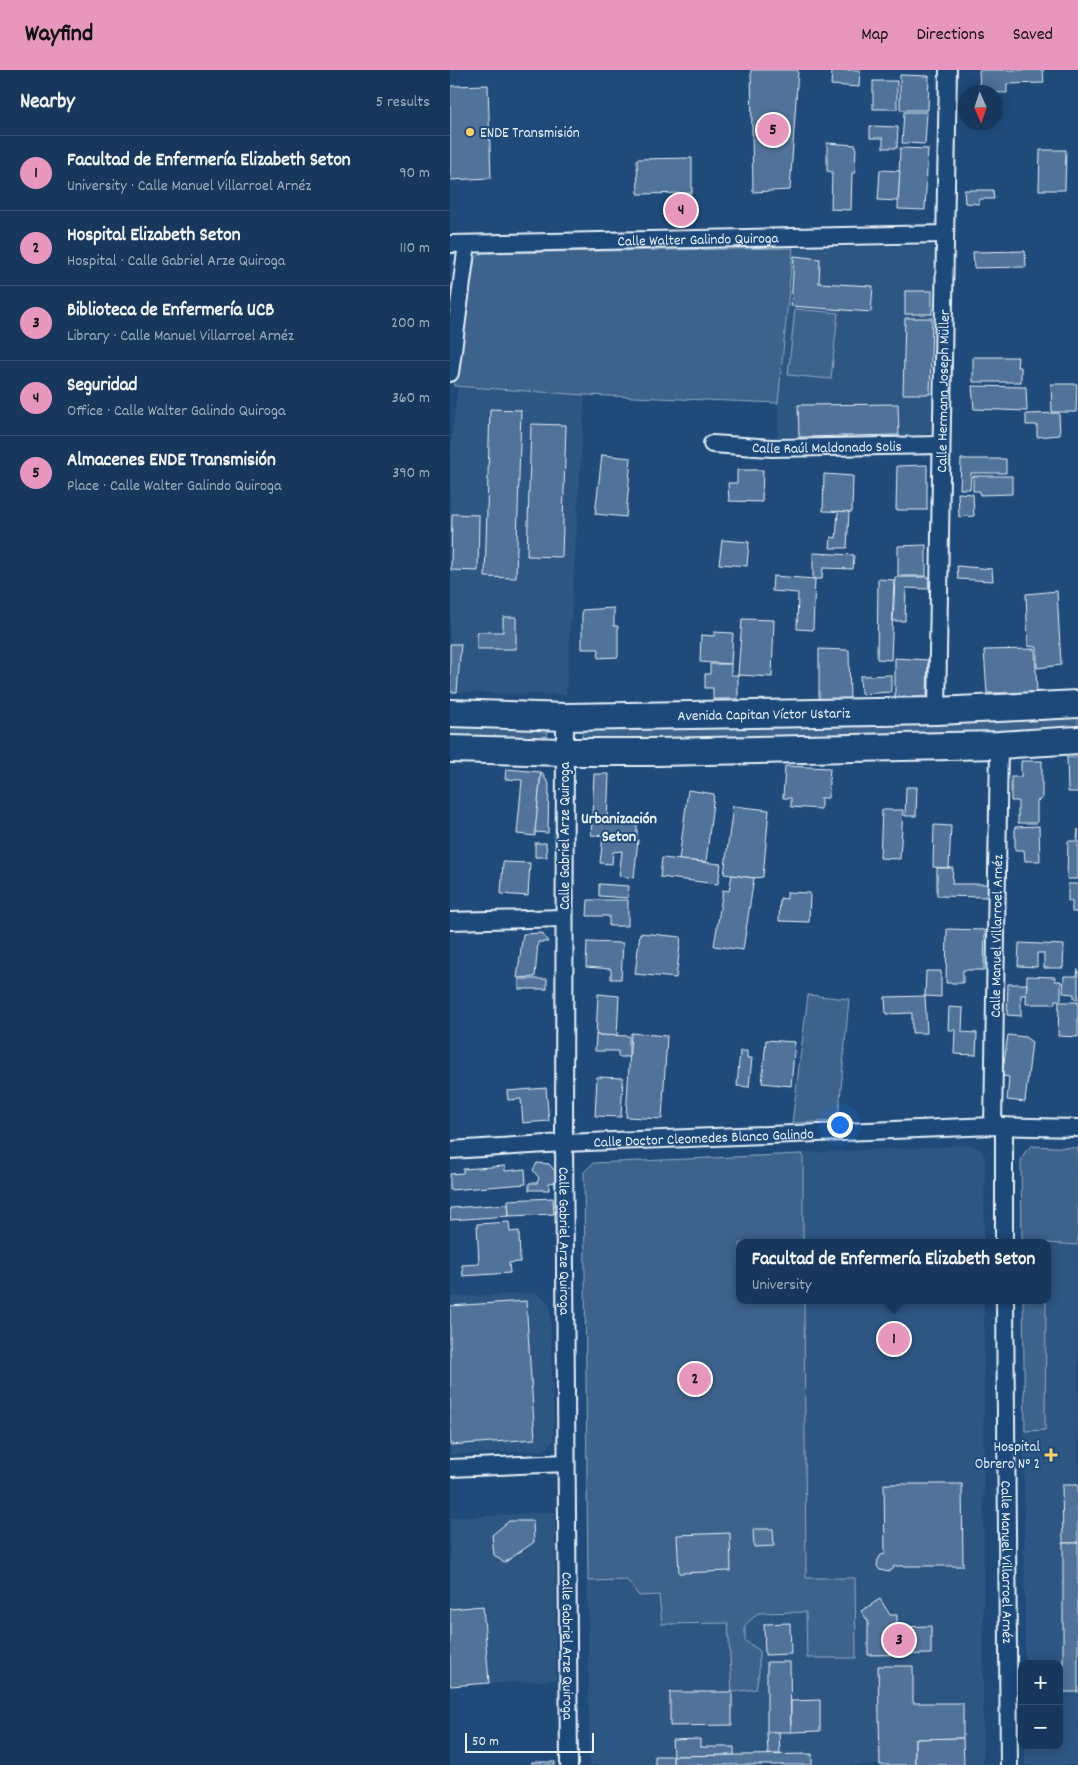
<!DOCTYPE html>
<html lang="en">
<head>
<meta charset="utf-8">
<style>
  body { margin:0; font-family:Dekko,sans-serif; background:#244365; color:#f1f3f6 }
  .controls { position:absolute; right:15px; bottom:15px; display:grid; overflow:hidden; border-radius:10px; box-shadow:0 2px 12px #0003 }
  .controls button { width:45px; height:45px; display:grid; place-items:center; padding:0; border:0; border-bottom:1px solid #365272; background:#17385c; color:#f1f3f6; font:25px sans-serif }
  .compass { position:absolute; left:508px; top:15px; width:45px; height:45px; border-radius:50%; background:#17385c; box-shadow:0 2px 12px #0003; rotate:177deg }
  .scale { position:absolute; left:15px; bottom:12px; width:129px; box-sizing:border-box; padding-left:5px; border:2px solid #e8f1f8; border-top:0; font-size:14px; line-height:18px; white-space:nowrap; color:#e8f1f8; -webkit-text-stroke:4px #1f4a7a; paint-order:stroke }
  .you { position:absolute; left:389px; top:1054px; width:18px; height:18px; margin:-12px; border:4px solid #fff; border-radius:50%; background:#1a73e8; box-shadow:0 0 0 8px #1a73e833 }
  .badge { display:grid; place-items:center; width:32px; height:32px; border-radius:50%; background:#e797bd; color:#111; font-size:16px; font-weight:700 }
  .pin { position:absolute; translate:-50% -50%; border:2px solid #fff; box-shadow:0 1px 5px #0006 }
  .popup { position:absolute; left:286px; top:1169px; width:315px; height:65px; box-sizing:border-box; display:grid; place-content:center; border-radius:10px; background:#17385c; filter:drop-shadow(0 1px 4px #0005); font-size:16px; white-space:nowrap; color:#9eacbb }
  .popup b { font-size:19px; color:#f1f3f6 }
  .popup::after { content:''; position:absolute; left:50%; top:100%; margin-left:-10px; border:10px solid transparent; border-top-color:#17385c }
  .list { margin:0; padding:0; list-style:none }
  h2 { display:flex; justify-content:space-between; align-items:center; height:65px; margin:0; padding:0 20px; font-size:21px }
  h2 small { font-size:16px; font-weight:400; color:#9eacbb }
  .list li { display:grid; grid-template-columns:32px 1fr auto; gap:15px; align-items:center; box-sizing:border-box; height:75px; padding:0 20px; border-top:1px solid #365272 }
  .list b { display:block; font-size:19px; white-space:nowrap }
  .list p { margin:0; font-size:16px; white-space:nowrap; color:#9eacbb }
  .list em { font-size:16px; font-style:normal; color:#9eacbb }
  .map { position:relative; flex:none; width:628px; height:1695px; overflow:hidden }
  header { display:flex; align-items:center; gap:30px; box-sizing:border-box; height:70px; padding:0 25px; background:#e797bd; color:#111 }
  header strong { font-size:24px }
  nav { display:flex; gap:28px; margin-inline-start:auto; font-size:18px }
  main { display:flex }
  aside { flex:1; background:#17385c }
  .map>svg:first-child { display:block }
  .built { fill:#2e5683 }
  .green { fill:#3c628c; stroke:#92aac2 }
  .building { fill:#517399; stroke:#e8f1f8 }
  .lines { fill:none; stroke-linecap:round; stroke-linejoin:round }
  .minor-casing { stroke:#e8f1f8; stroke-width:20 }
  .primary-casing { stroke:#e8f1f8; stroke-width:30 }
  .minor { stroke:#1f4a7a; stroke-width:16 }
  .primary { stroke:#1f4a7a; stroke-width:26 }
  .poi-dot { fill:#ffd166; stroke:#1f4a7a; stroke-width:2 }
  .labels { text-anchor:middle; stroke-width:4; stroke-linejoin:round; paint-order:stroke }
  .poi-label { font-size:15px; fill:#e8f1f8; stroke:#1f4a7a; text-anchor:start }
  .street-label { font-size:15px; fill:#e8f1f8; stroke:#1f4a7a }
  .neighbourhood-label { font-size:16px; font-weight:bold; fill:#e8f1f8; stroke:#1f4a7a }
</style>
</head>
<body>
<header>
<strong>Wayfind</strong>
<nav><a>Map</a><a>Directions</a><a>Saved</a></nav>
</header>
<main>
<aside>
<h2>Nearby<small>5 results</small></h2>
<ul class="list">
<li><span class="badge">1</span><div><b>Facultad de Enfermería Elizabeth Seton</b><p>University · Calle Manuel Villarroel Arnéz</p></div><em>90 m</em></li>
<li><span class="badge">2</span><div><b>Hospital Elizabeth Seton</b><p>Hospital · Calle Gabriel Arze Quiroga</p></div><em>110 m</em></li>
<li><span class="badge">3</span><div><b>Biblioteca de Enfermería UCB</b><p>Library · Calle Manuel Villarroel Arnéz</p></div><em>200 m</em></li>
<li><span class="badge">4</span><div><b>Seguridad</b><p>Office · Calle Walter Galindo Quiroga</p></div><em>360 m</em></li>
<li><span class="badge">5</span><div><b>Almacenes ENDE Transmisión</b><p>Place · Calle Walter Galindo Quiroga</p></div><em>390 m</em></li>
</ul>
</aside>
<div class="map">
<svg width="628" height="1695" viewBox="0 0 628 1695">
  <rect width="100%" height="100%" fill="#1f4a7a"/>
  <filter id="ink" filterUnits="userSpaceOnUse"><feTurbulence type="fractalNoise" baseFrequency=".02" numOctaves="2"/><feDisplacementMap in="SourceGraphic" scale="10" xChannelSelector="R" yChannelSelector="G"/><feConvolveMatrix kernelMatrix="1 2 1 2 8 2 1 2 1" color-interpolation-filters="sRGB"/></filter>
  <g filter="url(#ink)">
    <g class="built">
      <polygon points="481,176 489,186 487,353 484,360 478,363 470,365 328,367 328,333 343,178"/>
      <polygon points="8,317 135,325 116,625 0,622 0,378"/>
      <polygon points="521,1075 529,1079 535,1086 534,1173 290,1173 290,1230 534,1230 533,1695 139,1695 134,1102 143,1093"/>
      <polygon points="581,1076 628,1078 628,1695 575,1695 575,1676 609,1676 609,1594 575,1594 573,1230 598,1230 598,1173 572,1173 571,1091 575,1082"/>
      <polygon points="87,1223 100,1234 104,1370 95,1380 0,1385 0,1227"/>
      <polygon points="105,1442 106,1610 0,1616 0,1448"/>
    </g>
    <g class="green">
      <polygon points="343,178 328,333 135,325 4,316 25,187 33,183"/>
      <polygon points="345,239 388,243 381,309 338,305"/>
      <polygon points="628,644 628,659 565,663 138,674 132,670 132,664 135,658"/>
      <polygon points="0,651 95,658 98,663 95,669 0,668"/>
      <polygon points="358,925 399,929 388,1051 342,1053"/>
      <polygon points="581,1076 628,1078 628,1175 598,1173 572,1173 571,1091 575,1082"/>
      <polygon points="353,1084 353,1173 290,1173 290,1230 354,1230 356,1508 405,1508 406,1588 357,1588 356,1542 308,1543 295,1555 295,1571 309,1580 309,1602 306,1619 282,1622 278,1553 212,1554 209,1525 189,1526 177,1510 138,1511 134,1102 143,1093"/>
      <polygon points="573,1230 596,1230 595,1360 575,1361"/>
    </g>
    <g class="building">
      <polygon points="301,0 348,0 340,120 303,122"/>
      <polygon points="382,0 410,0 409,17 381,15"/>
      <polygon points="529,0 593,0 594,13 557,14 557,23 530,22"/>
      <polygon points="450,5 479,6 478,40 450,40"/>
      <rect x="423" y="11" width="24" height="28"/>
      <polygon points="38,15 41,108 0,110 0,16"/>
      <polygon points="454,42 477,42 475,74 452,73"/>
      <polygon points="420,56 448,57 447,78 433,78 433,68 420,68"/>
      <polygon points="377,73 406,75 405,103 402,103 401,140 381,139 382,102 377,101"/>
      <polygon points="450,78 478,79 475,140 448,139"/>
      <polygon points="590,80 616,80 615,120 589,120"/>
      <polygon points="242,88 242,123 188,124 187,89"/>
      <polygon points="430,100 450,101 448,131 428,130"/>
      <polygon points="514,120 543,120 544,129 529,129 529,134 515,133"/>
      <polygon points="575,181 576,197 524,198 523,182"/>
      <polygon points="344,186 370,189 369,213 423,216 421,242 341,236"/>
      <rect x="455" y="221" width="27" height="23"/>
      <polygon points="455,248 482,248 480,324 453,324"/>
      <polygon points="523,287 568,287 567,297 571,297 571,312 523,312"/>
      <polygon points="601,314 627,314 626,342 602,342"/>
      <polygon points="522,316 576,317 577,341 524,339"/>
      <polygon points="448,334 449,365 349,367 348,335"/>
      <polygon points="40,339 71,340 66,508 35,507"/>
      <polygon points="609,343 610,365 587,367 587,355 576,355 576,344"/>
      <polygon points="81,354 116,355 112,487 77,486"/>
      <polygon points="152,385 181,388 176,447 145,444"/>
      <polygon points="511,389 556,389 556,403 521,403 520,419 510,419"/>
      <polygon points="477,395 477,440 446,440 447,396"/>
      <polygon points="287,400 313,400 312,432 279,431 278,413 287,413"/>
      <polygon points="374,404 403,406 402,442 373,441"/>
      <polygon points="523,406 562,406 562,424 530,425 530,421 523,421"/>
      <polygon points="508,423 523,424 524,446 509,447"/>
      <polygon points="388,441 399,442 397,478 380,478 381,467 386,468"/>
      <polygon points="2,444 29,445 28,501 1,500"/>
      <polygon points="272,470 299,472 297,496 269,494"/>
      <polygon points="476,475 476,506 448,506 448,476"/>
      <polygon points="363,483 404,485 403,499 373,498 372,509 363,509"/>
      <polygon points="507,496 542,499 543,511 508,509"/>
      <polygon points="323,506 365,509 363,560 347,559 348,523 322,521"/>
      <polygon points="445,507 479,507 478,519 456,518 455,551 443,551"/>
      <polygon points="428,509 444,510 441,590 427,589"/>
      <polygon points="607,521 611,595 587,598 587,577 578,576 576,524"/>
      <polygon points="164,538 164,556 168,556 168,587 148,588 149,579 132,579 132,540"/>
      <polygon points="53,547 66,547 66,579 27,579 27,562 53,562"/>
      <polygon points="292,549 324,550 322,607 288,605"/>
      <polygon points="264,562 283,563 281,594 250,592 251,565 264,566"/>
      <polygon points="0,574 11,574 7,622 0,622"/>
      <polygon points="369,579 399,580 400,633 369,631"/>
      <polygon points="585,579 587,623 537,623 534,580"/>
      <polygon points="445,588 478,590 477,628 445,627"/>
      <polygon points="260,594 281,594 281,605 288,605 288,629 263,629 263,618 255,618 255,604 260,604"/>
      <polygon points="441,605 441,622 411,624 410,606"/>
      <polygon points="617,687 628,687 628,722 618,722"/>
      <polygon points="571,691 592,691 592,729 587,731 587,753 568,753 568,731 561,731 561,707 571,707"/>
      <polygon points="335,696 380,698 378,728 371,728 371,739 341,737 341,728 333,728"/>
      <polygon points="56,699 91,702 85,766 67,764 72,710 55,709"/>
      <polygon points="91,702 99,714 98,763 85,762"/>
      <polygon points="144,704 159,704 157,752 187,753 187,768 141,765"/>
      <polygon points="456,717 467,717 466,746 455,746"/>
      <polygon points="238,720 264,724 256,792 229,790"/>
      <polygon points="283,736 319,740 313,807 304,808 274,804"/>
      <polygon points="432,740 453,740 450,789 430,788"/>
      <polygon points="484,755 501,756 499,798 483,797"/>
      <polygon points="589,756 590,791 575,791 574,780 565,780 565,757"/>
      <polygon points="628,759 628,809 617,809 618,771 627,771"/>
      <polygon points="153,766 188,770 184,808 169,806 172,781 163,782 162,794 150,793"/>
      <polygon points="85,773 96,773 97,787 85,787"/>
      <polygon points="212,788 271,794 268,814 210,807"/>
      <polygon points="53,792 80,793 78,826 51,824"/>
      <polygon points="487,798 503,798 502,814 539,814 539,827 487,826"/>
      <polygon points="282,805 304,808 293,880 264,876 273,820 279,821"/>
      <polygon points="149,814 179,816 178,828 149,826"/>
      <polygon points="618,814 628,814 628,842 622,842 622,831 618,831"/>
      <polygon points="337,822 360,823 359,852 329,851 330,828 337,829"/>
      <polygon points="138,830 178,830 178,856 159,856 159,846 137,846"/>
      <polygon points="497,859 535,860 534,900 513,900 513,913 496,913"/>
      <polygon points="92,863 98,872 88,872 85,907 67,908 73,864"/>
      <polygon points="190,863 231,867 226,908 185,904"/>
      <polygon points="137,872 173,873 171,909 161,909 161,899 136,897"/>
      <polygon points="569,873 614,875 613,898 594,898 594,883 587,883 587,897 568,896"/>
      <polygon points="628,899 628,929 624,929 624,924 613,923 614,906 627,906"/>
      <polygon points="476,901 491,901 491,927 475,926"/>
      <polygon points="577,906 605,907 605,911 611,911 611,930 605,930 605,934 576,934"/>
      <rect x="69" y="909" width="28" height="10"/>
      <polygon points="558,914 577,914 576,925 571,925 571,946 557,945"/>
      <polygon points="148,924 169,926 167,966 146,965"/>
      <polygon points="475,926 477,963 462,963 462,943 436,944 435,927"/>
      <polygon points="609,932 628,932 628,967 608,966"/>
      <polygon points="499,937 513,938 512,962 527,963 526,985 504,984 505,960 498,960"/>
      <polygon points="181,963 217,966 212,1049 176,1047"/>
      <polygon points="146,965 179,966 179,987 168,987 168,981 145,981"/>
      <polygon points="558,965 575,967 582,972 575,1032 557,1030 559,1007 552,1006"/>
      <polygon points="316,970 345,972 341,1016 312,1013"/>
      <polygon points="290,981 297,981 297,988 302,988 299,1017 287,1016"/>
      <polygon points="147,1007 173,1008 171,1047 145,1046"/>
      <polygon points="96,1018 99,1051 73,1053 71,1029 58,1030 57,1021"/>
      <polygon points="87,1093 99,1094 105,1101 106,1112 99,1113 99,1120 79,1120 79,1113 87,1113 89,1108 83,1100"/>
      <polygon points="55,1096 55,1101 75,1099 76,1114 0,1120 0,1104 13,1103 13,1099"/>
      <polygon points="103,1128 104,1144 59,1146 58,1130"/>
      <polygon points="58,1134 59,1146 0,1150 0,1138"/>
      <polygon points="59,1152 60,1162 69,1161 70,1192 59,1193 60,1203 13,1206 12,1195 29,1194 27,1154"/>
      <polygon points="76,1231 85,1369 0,1375 0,1236"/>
      <polygon points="434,1414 512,1414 513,1496 444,1496 443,1499 438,1502 430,1500 427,1496 428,1490 431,1485 435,1484"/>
      <polygon points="612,1415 628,1415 628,1473 613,1473"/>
      <polygon points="59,1451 83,1451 84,1472 54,1493 44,1485 42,1465"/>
      <polygon points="303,1459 323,1459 324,1476 304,1477"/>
      <polygon points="280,1463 281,1501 229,1503 227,1465"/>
      <rect x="613" y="1473" width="15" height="149"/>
      <polygon points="430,1529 440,1545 447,1545 447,1557 481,1556 481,1584 418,1585 418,1551 411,1541"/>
      <polygon points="33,1536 39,1613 0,1616 0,1539"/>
      <polygon points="340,1553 341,1584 315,1585 314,1554"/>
      <polygon points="317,1592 340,1592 341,1662 317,1662"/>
      <polygon points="428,1596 463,1596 463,1633 513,1633 513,1668 465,1669 465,1695 430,1695"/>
      <polygon points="220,1622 282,1622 282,1655 220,1656"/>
      <polygon points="370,1630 370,1661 341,1662 341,1631"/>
      <polygon points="317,1662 329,1662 330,1684 318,1684"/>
      <polygon points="513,1668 514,1695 465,1695 465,1669"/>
      <polygon points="250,1669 250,1677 284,1677 284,1685 223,1686 222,1670"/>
      <polygon points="362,1684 362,1695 223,1695 223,1686"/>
      <rect x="205" y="1686" width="18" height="9"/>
      <rect x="82" y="1692" width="23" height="3"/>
    </g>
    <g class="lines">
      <g class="minor-casing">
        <g id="minor">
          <path id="s1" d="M0,174L495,164"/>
          <polyline points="0,303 17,174"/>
          <path id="s2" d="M262,374L322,378L491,375"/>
          <path id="s3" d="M487,641L498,0"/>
          <path id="s4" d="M115,647L114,1073L119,1695"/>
          <polyline points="0,851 114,848"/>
          <path id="s5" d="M543,1056L549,675"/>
          <polyline points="554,1056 554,1173"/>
          <path id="s6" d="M0,1080L114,1073L543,1056L628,1058"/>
          <path id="s7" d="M555,1230L559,1695"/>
          <polyline points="0,1398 116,1393"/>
        </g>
      </g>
      <g class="primary-casing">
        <g id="primary">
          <path id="s8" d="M0,643L115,647L487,641L628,634"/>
          <polyline points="0,679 114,682 205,682 549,675 628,670"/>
        </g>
      </g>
      <use href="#minor" class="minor"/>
      <use href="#primary" class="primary"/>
    </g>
  </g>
  <g class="poi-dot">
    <circle cx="20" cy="62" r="5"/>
    <path d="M598.5 1377.5h5v5h5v5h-5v5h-5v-5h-5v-5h5z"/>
  </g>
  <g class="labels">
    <g class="poi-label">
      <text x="30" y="67">ENDE Transmisión</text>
      <text x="590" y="1381" text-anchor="end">Hospital<tspan x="590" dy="17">Obrero N° 2</tspan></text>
    </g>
    <g class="street-label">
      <text dy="5" stroke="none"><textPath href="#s1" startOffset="248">Calle Walter Galindo Quiroga</textPath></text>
      <text dy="5" stroke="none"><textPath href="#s3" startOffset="320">Calle Hermann Joseph Müller</textPath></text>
      <text dy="5" stroke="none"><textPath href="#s2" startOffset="115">Calle Raúl Maldonado Solis</textPath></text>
      <text dy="5" stroke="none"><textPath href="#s8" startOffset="314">Avenida Capitan Víctor Ustariz</textPath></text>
      <text transform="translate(114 766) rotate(-90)" y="5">Calle Gabriel Arze Quiroga</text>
      <text dy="5" stroke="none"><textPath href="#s5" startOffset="190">Calle Manuel Villarroel Arnéz</textPath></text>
      <text dy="5" stroke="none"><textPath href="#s6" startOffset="254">Calle Doctor Cleomedes Blanco Galindo</textPath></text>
      <text dy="5" stroke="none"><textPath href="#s4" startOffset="524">Calle Gabriel Arze Quiroga</textPath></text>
      <text dy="5" stroke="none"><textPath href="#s7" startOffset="262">Calle Manuel Villarroel Arnéz</textPath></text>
      <text dy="5" stroke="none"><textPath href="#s4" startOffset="929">Calle Gabriel Arze Quiroga</textPath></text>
    </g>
    <g class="neighbourhood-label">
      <text x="169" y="753">Urbanización<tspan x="169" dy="18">Seton</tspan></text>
    </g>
  </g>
</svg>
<div class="controls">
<button>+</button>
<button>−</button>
</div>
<svg class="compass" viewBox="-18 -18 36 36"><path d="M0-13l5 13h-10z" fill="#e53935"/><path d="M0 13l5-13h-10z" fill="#9eacbb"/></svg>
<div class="scale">50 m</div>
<div class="you"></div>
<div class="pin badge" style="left:444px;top:1269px">1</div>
<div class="popup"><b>Facultad de Enfermería Elizabeth Seton</b>University</div>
<div class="pin badge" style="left:245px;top:1309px">2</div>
<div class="pin badge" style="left:449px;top:1570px">3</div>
<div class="pin badge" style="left:231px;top:140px">4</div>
<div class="pin badge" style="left:323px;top:60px">5</div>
</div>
</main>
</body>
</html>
